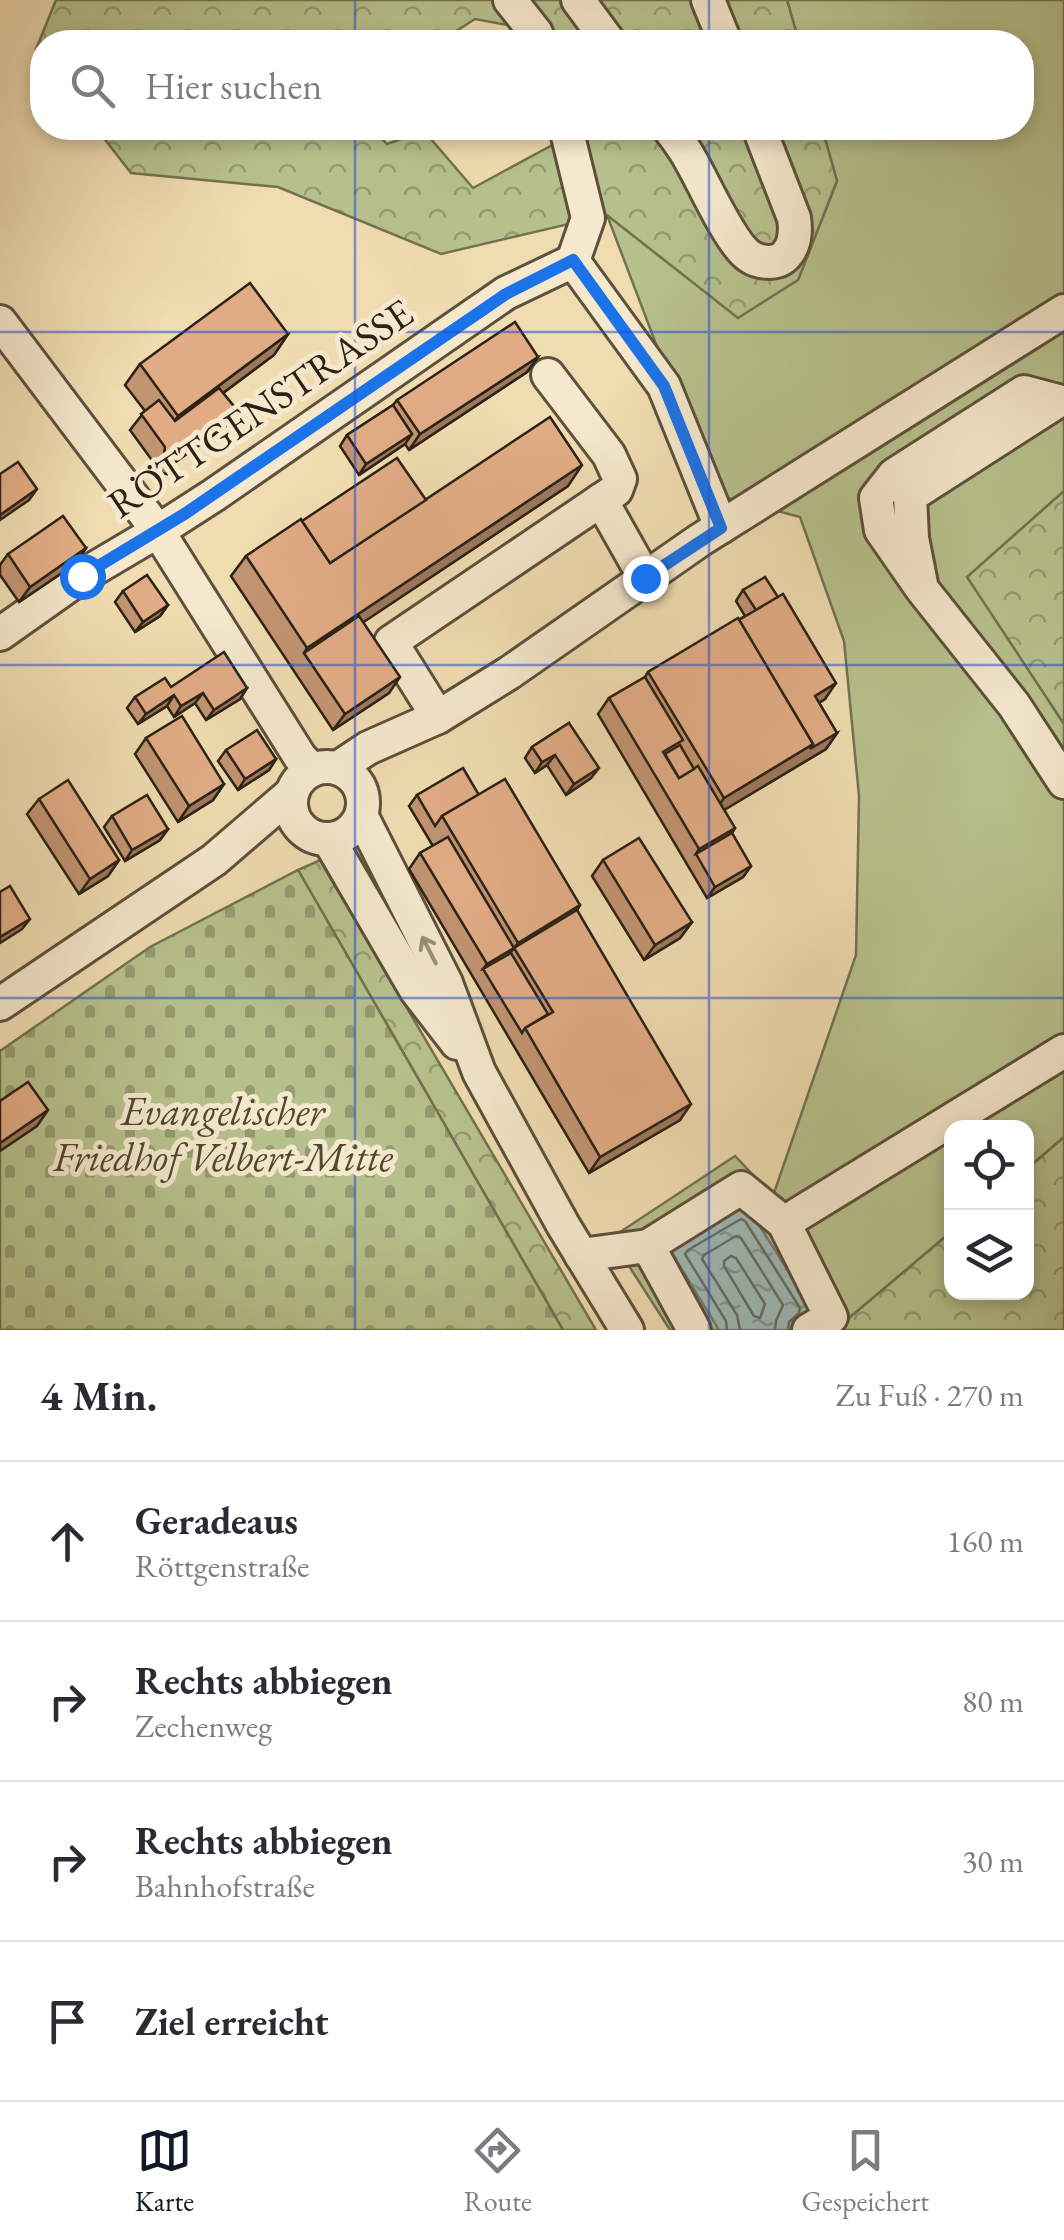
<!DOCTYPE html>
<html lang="de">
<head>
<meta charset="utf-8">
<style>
  body { margin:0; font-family:"EB Garamond",serif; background:#f2f2f3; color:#2b2b33 }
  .controls { position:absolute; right:30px; bottom:30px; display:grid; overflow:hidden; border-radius:20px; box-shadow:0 5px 15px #0003 }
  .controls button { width:90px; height:90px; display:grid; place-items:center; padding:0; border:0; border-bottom:2px solid #e1e1e2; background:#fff; color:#2b2b33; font:50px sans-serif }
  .stop { position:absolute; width:30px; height:30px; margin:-22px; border:8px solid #1a73e8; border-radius:50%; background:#fff }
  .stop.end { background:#1a73e8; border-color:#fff; box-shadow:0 2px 10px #0008 }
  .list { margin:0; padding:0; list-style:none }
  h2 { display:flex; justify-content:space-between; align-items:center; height:130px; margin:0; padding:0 40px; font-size:42px }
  h2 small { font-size:32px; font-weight:400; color:#7c7c81 }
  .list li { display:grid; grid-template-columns:65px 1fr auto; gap:30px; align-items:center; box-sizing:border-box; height:160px; padding:0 40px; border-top:2px solid #e1e1e2 }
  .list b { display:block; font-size:38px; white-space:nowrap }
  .list p { margin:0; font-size:32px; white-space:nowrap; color:#7c7c81 }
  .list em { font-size:32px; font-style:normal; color:#7c7c81 }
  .icon { flex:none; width:55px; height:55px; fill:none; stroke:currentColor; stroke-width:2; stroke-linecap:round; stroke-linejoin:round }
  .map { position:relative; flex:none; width:1064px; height:1330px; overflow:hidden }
  .search { position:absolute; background:#fff; box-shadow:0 5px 15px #0003; left:30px; right:30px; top:30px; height:110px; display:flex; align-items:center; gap:25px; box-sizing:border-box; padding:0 35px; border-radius:40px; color:#7c7c81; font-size:38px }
  .sheet { height:770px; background:#fff }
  nav { display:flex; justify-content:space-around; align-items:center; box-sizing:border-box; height:140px; border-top:2px solid #e1e1e2; background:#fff; font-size:28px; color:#7c7c81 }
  nav a { display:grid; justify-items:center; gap:5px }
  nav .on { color:#111827 }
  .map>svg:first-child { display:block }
  .grass { fill:#b7c18d; stroke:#727251; stroke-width:2.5 }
  .forest { fill:url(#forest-crowns); stroke:#727251; stroke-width:2.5 }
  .cemetery { fill:url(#cemetery-stones); stroke:#727251; stroke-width:2.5 }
  .water { fill:url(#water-ripples); stroke:#717d76; stroke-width:2.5 }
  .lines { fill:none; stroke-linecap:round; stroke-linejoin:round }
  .shore { stroke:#666e66; stroke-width:2.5 }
  .minor-casing { stroke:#5d503c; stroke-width:38 }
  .minor { stroke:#f5e8cc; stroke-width:32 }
  .wall { fill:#c29472; stroke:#2c2215; stroke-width:2.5 }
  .shaded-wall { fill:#9e785d; stroke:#2c2215; stroke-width:2.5 }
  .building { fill:#e1ac85; stroke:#2c2215; stroke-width:2.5 }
  .oneway { stroke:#9b8f7a }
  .route { stroke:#1a73e8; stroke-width:12 }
  .grid { fill:none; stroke:#1d4ed8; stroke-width:2.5; stroke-opacity:0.55 }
  .labels { text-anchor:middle; stroke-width:10; stroke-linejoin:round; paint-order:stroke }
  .street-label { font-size:40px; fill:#2c2215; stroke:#f5e8cc }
  .park-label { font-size:40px; font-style:italic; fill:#4f4a33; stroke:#f5e8cc }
</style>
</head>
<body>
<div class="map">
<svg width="1064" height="1330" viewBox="0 0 1064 1330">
  <defs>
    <pattern id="forest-crowns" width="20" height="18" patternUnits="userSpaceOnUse" patternTransform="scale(2.5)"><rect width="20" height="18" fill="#b7c18d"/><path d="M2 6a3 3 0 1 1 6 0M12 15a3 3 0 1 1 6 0" fill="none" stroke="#959c72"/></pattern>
    <pattern id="cemetery-stones" width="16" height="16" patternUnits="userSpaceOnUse" patternTransform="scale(2.5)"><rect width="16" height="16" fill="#b7c18d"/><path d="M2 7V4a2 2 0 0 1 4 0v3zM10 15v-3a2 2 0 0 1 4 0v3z" fill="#959c72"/></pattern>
    <pattern id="water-ripples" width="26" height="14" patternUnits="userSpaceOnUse" patternTransform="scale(2.5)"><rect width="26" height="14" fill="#9fb9b7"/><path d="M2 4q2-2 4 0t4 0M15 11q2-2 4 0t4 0" fill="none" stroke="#829694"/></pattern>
  </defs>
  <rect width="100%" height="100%" fill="#f0dcb1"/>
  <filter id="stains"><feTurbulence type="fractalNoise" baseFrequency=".002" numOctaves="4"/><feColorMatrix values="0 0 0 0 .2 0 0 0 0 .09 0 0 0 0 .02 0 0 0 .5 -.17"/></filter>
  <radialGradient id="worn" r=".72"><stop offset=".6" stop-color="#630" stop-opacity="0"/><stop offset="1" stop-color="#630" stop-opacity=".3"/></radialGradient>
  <polygon class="grass" points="787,0 1064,0 1064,491 968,577 1064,724 1064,1137 1027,1169 1026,1128 952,1128 951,1232 835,1330 670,1330 611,1238 735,1156 773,1196 856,955 859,796 844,641 800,517 713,494 607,215 738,317 798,280 837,181 822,128 1022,128 1022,42 799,42"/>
  <g class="forest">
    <polygon points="56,0 787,0 799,42 523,42 518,27 475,19 439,42 42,42 42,57 36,49"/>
    <polygon points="96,128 372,128 387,144 424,131 473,188 556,143 551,128 822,128 837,181 798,280 738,318 607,215 441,254 278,187 131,173"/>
    <polygon points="1064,491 1064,724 967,577"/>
    <polygon points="320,860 596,1330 563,1330 298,870"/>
    <polygon points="1064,1137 1064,1330 835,1330 951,1232 952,1292 1026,1292 1027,1169"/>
  </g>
  <polygon class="cemetery" points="298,870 563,1330 0,1330 0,1051 150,947"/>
  <polygon class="water" points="745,1203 816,1315 791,1330 719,1330 670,1250"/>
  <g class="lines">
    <g class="shore">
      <polygon points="731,1256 736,1258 765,1304 760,1318 754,1316 724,1266 724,1261"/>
      <polyline points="727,1330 726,1321 685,1254 688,1250 741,1219 745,1221 800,1308 799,1313 789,1322 788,1330"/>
      <polyline points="740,1330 737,1315 702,1259 704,1255 736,1236 741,1238 783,1305 776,1321 775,1330"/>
    </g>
    <g class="minor-casing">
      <g id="minor">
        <polyline points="510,0 536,33 539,42"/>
        <polyline points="578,0 609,42"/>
        <polyline points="708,0 725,42"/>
        <polyline points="566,128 588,218 573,261"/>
        <path d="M669,128C676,138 685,149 691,161C704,183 730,243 749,256C759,263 777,265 786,255C795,245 796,231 794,218L759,128"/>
        <polyline points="573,261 664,386 721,527"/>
        <polyline points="0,322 158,531 300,757 312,770"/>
        <polyline points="601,500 645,578"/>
        <polyline points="922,589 912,538 910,496 1058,401 1024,392 894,475 876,498 881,530 922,589 1014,705 1064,782"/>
        <polyline points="0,634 82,576 158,531 214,495 506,293 573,261"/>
        <polyline points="438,717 391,642 616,490 620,479 609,455 548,375"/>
        <circle cx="327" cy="803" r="36"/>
        <polyline points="338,768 368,748 438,717 509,673 700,540 1064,311"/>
        <polyline points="362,817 446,983 479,1072 563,1225 627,1330"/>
        <polyline points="329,840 416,990 457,1043"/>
        <polyline points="0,1004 214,860 292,793"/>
        <polyline points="784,1223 1064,1051"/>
        <polyline points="648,1246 694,1330"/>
        <polyline points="581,1255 648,1246 741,1188 784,1223 831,1317 809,1330"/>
      </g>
    </g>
    <use href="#minor" class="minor"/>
  </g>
  <g class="wall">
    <polygon points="288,334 274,355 223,393 237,410 226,426 174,463 167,474 153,471 154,463 130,430 145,411 125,385 140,364"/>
    <polygon points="538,357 527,372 409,450 405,444 359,475 340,446 347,435 393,405 397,400"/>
    <polygon points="568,486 363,622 389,693 333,730 231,576 246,556 302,521 426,500"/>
    <polygon points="86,548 75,564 19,602 0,575 0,565 8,554"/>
    <polygon points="743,590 825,699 819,703 837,733 826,749 724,810 735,828 732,833 751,866 743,877 707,898 598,714 609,698 645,677 648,672 745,616 736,601"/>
    <polygon points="123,591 168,605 160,616 135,632 115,602"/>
    <polygon points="171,687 247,688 240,699 206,720 195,703 174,717 167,706 138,724 127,708 135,697"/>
    <polygon points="569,723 591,778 566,795 547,765 535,773 525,758 532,747"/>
    <polygon points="146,738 224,784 213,800 178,822 135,754"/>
    <polygon points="226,750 276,759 269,770 238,790 218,761"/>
    <polygon points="417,795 479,795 580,905 577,910 680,1120 589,1173 409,869 420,853 433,846 409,806"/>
    <polygon points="39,799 119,860 108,876 79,894 27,814"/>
    <polygon points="112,816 168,829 160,840 125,861 104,827"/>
    <polygon points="603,860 692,922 680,938 644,960 592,876"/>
  </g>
  <g class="shaded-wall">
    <polygon points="288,334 274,355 164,437 178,416"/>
    <polygon points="538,357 527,372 409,450 420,434"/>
    <polygon points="237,410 226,426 174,463 167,474 153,471 164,455 180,452"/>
    <polygon points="412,434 405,444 359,475 366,464"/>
    <polygon points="582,465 568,486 308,659 304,653 307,648"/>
    <polygon points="37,489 29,500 0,520 0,515"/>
    <polygon points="86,548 75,564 19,602 30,587"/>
    <polygon points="168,605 160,616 135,632 143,622"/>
    <polygon points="400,677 389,693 333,730 345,714"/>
    <polygon points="836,683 825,699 804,712 815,696"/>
    <polygon points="247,688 240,699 206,720 214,710"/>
    <polygon points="203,693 195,703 174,717 181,706"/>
    <polygon points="174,695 167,706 138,724 146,714"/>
    <polygon points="837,733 826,749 709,819 724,798 813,744"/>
    <polygon points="555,755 547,765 535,773 542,762"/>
    <polygon points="276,759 269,770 238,790 245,779"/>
    <polygon points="599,768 591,778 566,795 574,784"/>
    <polygon points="224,784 213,800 178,822 189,806"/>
    <polygon points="735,828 724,844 696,854 699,849"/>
    <polygon points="168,829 160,840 125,861 132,850"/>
    <polygon points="119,860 108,876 79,894 90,879"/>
    <polygon points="751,866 743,877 707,898 715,887"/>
    <polygon points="580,905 566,926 514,948 518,943"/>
    <polygon points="30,919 22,929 0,943 0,937"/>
    <polygon points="692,922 680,938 644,960 655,945"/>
    <polygon points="514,948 503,963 483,969 487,964"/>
    <polygon points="691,1104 680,1120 589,1173 600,1157"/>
    <polygon points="48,1110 37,1126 0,1151 0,1143"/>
  </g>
  <g class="building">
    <polygon points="250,283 288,334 178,416 140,364"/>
    <polygon points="515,322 538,357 420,434 397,400"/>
    <polygon points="219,388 237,410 180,452 178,458 164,455 165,447 141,414 159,400 175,421"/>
    <polygon points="393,405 412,434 366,464 347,435"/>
    <polygon points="550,417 582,465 307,648 246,556 301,519 330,563"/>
    <polygon points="397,458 426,500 330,563 302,521"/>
    <polygon points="18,462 37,489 0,515 0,474"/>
    <polygon points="63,516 86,548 30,587 8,554"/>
    <polygon points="147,575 168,605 143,622 123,591"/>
    <polygon points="765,577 778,597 756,610 743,590"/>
    <polygon points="783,594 836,683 815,696 837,733 810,749 813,744 739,620"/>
    <polygon points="359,616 400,677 345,714 304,653"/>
    <polygon points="738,618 813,744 724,798 648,672"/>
    <polygon points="224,652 247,688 214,710 203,693 181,706 174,695 146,714 135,697 165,678 171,687"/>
    <polygon points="645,677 683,740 663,752 679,778 698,766 735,828 699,849 609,698"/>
    <polygon points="182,716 224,784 189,806 146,738"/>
    <polygon points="569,723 599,768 574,784 555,755 542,762 532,747"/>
    <polygon points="257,730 276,759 245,779 226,750"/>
    <polygon points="680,745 694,769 679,778 665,754"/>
    <polygon points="463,768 479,795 442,816 435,826 417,795"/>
    <polygon points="505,779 580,905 518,943 442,816"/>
    <polygon points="68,780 119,860 90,879 39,799"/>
    <polygon points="147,795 168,829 132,850 112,816"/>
    <polygon points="732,833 751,866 715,887 696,854"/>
    <polygon points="448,837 514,948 487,964 420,853"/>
    <polygon points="639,838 692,922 655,945 603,860"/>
    <polygon points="10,886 30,919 0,937 0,892"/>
    <polygon points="577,910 691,1104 600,1157 525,1028 553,1012 514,948"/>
    <polygon points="511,953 548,1014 525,1028 522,1033 483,969"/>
    <polygon points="28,1082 48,1110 0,1143 0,1101"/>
  </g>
  <defs><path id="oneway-shaft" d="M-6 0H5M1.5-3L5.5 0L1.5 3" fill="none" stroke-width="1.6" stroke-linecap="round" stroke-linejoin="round" transform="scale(2.5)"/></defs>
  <use class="oneway" href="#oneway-shaft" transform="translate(429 950) rotate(-117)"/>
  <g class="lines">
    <polyline class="route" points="82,576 186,513 506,294 573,260 664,386 721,528 645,578"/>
  </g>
  <path class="grid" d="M355,0V42M709,0V42M355,128V1330M709,128V1330M0,332H1064M0,665H1064M0,998H1064"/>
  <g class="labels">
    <g class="street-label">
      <text transform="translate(260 408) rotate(-34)" y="14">RÖTTGENSTRASSE</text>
    </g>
    <g class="park-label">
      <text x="223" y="1125">Evangelischer<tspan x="223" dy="46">Friedhof Velbert-Mitte</tspan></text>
    </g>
  </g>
  <rect width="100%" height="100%" filter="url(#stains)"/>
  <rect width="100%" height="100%" fill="url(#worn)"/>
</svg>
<div class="controls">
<button><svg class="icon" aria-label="locate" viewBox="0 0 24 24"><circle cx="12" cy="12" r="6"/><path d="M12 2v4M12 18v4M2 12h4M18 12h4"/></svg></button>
<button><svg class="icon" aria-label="layers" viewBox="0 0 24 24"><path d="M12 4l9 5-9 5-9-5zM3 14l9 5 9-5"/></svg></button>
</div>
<div class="stop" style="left:82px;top:576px"></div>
<div class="stop end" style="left:645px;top:578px"></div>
<div class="search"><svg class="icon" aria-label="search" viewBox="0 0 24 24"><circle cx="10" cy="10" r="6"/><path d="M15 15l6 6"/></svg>Hier suchen</div>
</div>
<section class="sheet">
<h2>4 Min.<small>Zu Fuß · 270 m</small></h2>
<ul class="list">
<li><svg class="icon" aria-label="ahead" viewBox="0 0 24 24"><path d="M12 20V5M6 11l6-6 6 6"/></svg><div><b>Geradeaus</b><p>Röttgenstraße</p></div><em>160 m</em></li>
<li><svg class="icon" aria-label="right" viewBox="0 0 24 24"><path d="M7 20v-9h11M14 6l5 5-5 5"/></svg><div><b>Rechts abbiegen</b><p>Zechenweg</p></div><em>80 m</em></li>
<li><svg class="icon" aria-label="right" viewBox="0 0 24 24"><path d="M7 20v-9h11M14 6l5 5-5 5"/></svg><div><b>Rechts abbiegen</b><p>Bahnhofstraße</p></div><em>30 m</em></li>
<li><svg class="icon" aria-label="arrive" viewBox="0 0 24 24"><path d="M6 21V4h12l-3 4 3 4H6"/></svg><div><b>Ziel erreicht</b></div></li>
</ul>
</section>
<nav>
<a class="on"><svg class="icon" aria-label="map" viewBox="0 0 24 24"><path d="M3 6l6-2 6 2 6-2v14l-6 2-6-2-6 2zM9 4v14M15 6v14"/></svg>Karte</a>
<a><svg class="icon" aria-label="directions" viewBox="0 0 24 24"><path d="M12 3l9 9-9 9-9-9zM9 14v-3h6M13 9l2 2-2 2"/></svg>Route</a>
<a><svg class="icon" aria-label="saved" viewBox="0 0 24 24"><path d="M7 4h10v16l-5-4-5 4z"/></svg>Gespeichert</a>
</nav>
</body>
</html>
